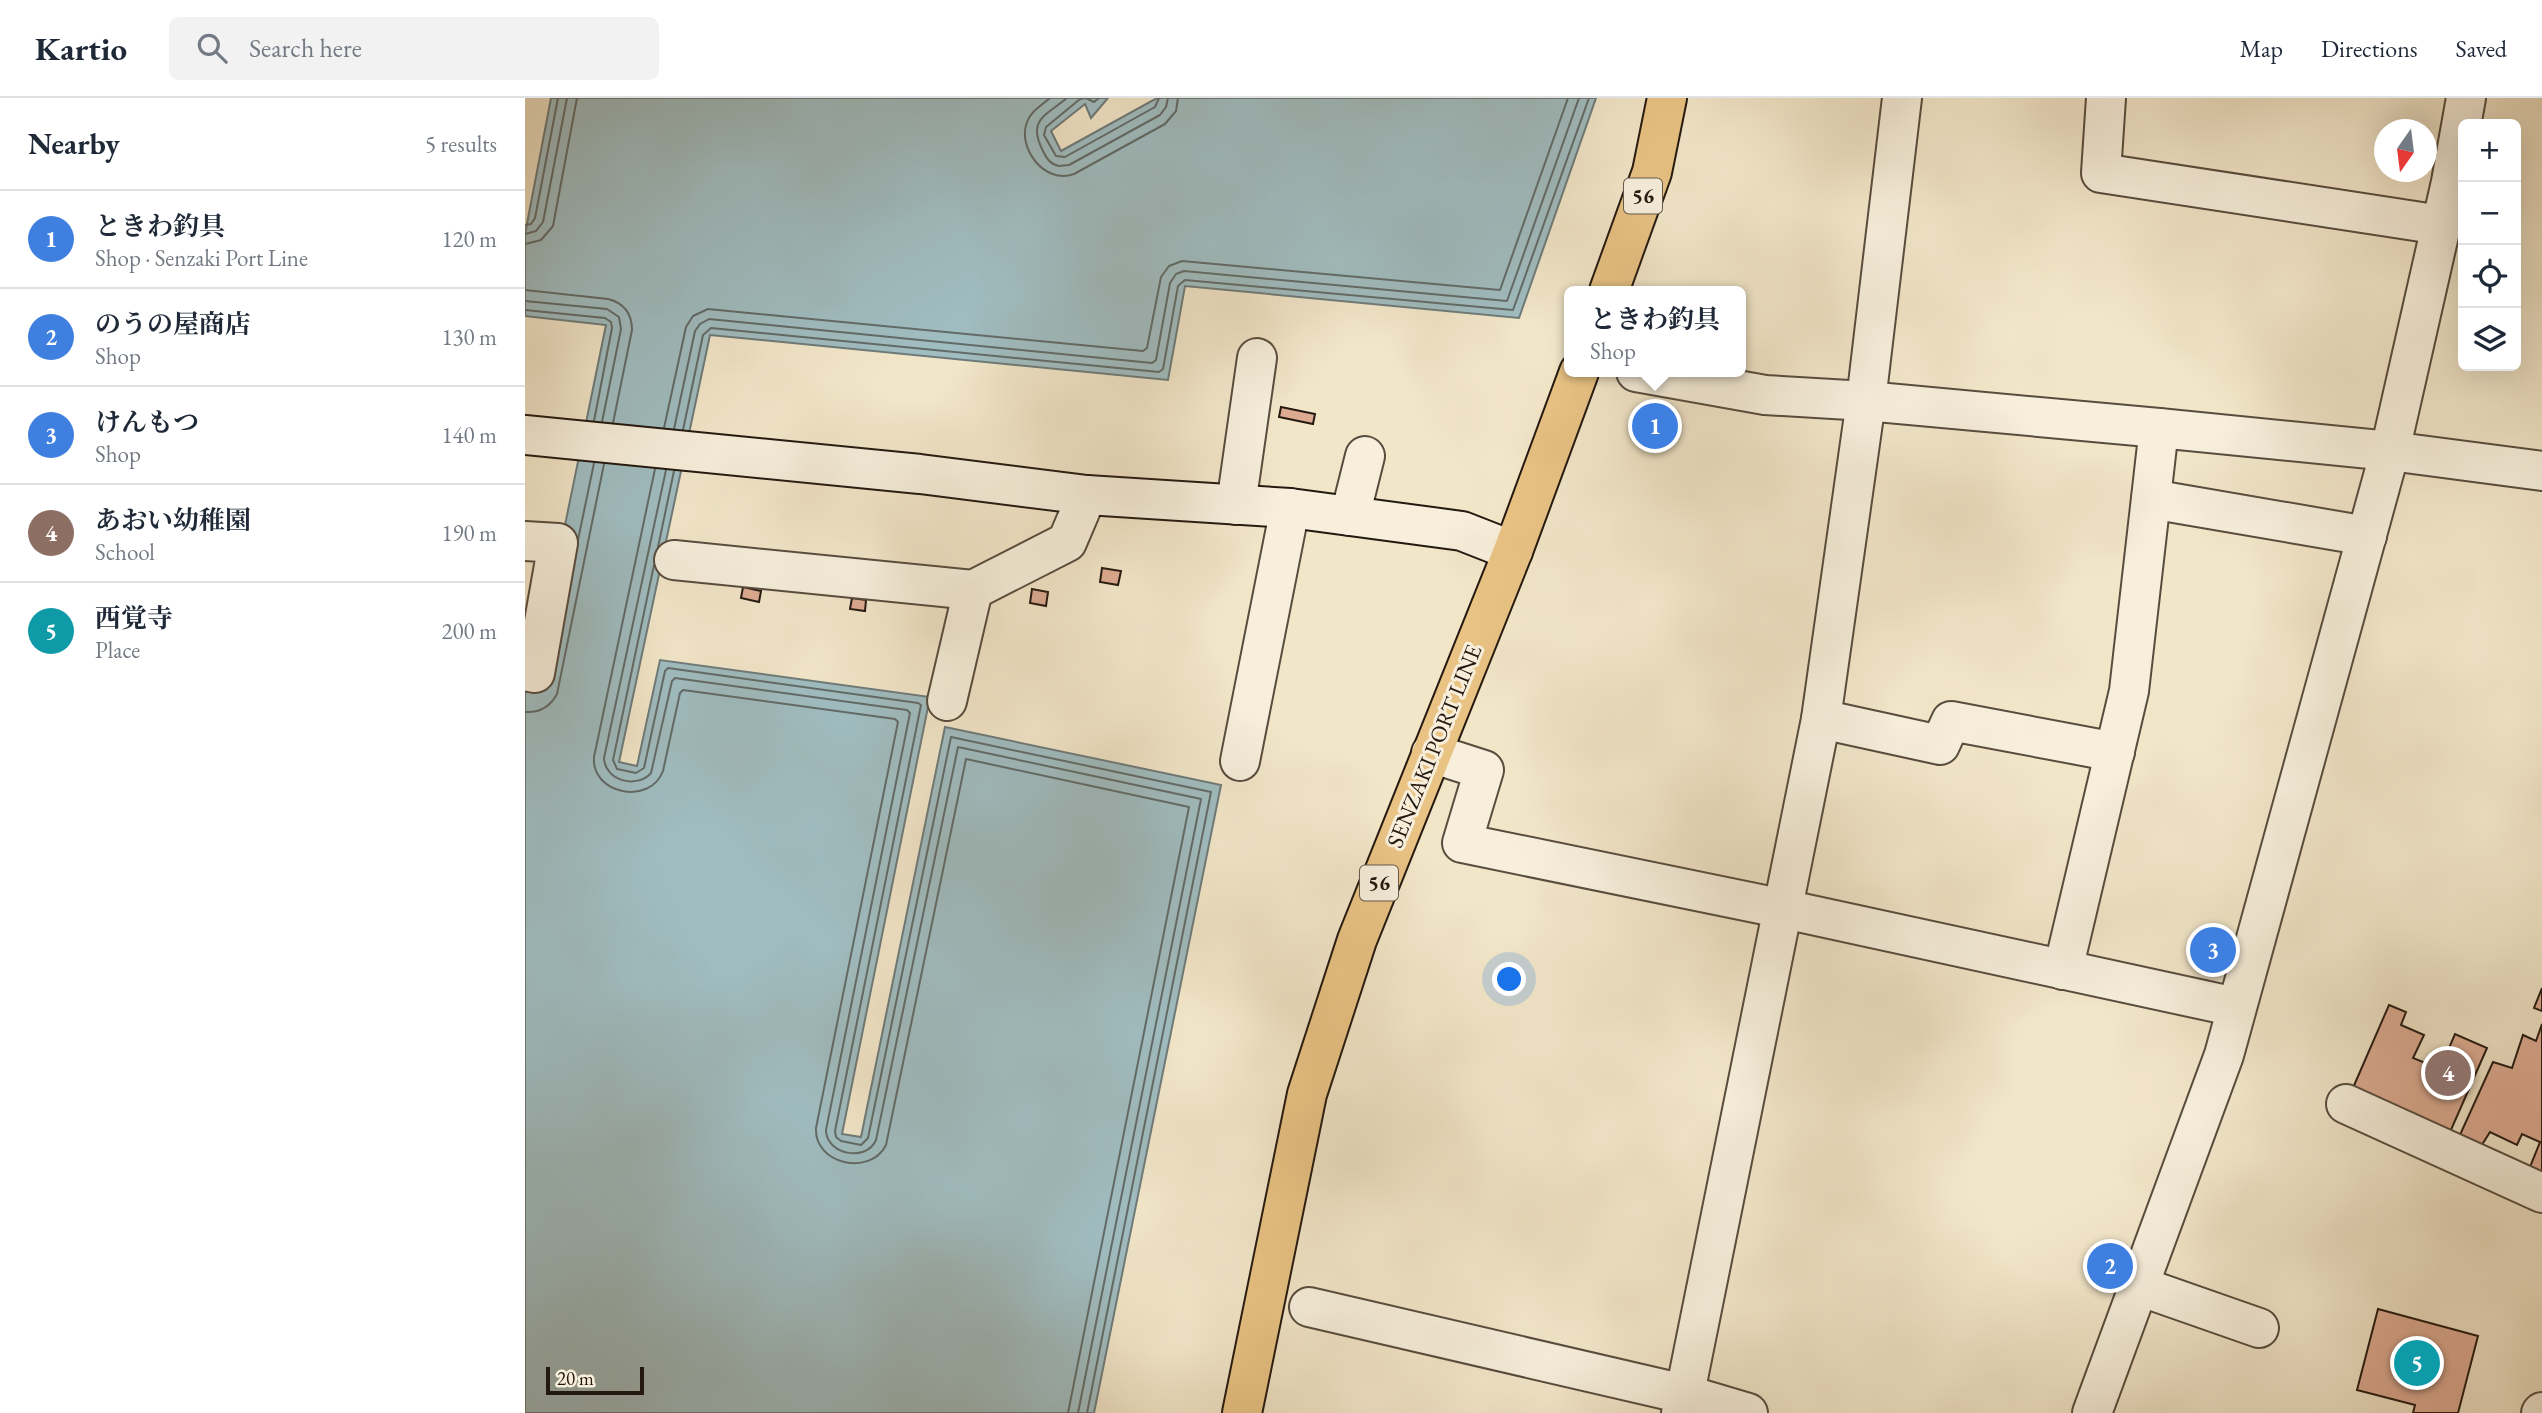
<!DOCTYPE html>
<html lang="en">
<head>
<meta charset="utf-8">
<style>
  body { margin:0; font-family:"EB Garamond","Noto Serif JP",serif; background:#f2f2f3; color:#1f2937 }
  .controls { position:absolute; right:21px; top:21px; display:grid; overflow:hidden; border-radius:10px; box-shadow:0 7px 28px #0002 }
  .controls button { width:63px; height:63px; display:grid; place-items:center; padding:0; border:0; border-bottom:2px solid #e0e1e3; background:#fff; color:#1f2937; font:35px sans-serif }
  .compass { position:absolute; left:1849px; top:21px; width:63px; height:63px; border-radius:50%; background:#fff; box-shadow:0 7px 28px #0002; rotate:194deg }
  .scale { position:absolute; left:21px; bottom:18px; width:98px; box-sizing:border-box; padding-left:7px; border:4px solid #241910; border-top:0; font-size:19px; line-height:24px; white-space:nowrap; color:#241910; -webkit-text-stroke:5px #f7efdc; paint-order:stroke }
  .you { position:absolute; left:985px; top:882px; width:24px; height:24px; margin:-18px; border:5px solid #fff; border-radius:50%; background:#1a73e8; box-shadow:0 0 0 10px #1a73e833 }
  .badge { display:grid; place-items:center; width:46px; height:46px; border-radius:50%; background:#8f2418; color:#fff; font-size:23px; font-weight:700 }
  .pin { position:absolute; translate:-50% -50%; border:4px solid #fff; box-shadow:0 2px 7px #0006 }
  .popup { position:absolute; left:1039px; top:188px; width:182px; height:91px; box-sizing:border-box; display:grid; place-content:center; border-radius:10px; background:#fff; filter:drop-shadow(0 2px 5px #0005); font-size:23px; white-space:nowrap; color:#747a83 }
  .popup b { font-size:26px; color:#1f2937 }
  .popup::after { content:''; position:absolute; left:50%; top:100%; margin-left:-14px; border:14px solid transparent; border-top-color:#fff }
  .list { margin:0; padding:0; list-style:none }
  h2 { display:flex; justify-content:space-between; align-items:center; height:91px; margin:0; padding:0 28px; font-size:30px }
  h2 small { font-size:23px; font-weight:400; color:#747a83 }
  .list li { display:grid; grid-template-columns:46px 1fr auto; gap:21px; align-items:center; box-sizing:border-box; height:98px; padding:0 28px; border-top:2px solid #e0e1e3 }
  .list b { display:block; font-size:26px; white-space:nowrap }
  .list p { margin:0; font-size:23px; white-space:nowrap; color:#747a83 }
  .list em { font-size:23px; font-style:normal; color:#747a83 }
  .icon { flex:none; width:38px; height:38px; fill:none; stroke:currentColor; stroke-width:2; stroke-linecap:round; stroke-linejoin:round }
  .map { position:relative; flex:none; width:2017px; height:1315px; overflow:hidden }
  header { display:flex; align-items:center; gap:42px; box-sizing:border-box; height:98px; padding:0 35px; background:#fff; border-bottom:2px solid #e0e1e3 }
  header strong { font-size:33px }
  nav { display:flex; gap:38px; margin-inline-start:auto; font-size:24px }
  .search { width:490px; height:63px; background:#f2f2f3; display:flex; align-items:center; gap:18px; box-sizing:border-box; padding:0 24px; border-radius:10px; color:#747a83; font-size:26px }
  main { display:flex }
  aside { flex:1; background:#fff }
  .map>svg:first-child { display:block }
  .water { fill:#a0bdc1; stroke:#6e7b7a; stroke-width:2 }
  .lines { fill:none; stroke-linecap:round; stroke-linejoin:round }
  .shore { stroke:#626b68; stroke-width:2 }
  .building { fill:#ddab92; stroke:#241910; stroke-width:2 }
  .street-casing { stroke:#584c3e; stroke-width:42 }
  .secondary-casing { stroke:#241910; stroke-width:42 }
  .primary-casing { stroke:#241910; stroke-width:42 }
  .street { stroke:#f7efdc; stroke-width:38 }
  .secondary { stroke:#f7efdc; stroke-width:38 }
  .primary { stroke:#e9c384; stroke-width:38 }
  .labels { text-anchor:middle; stroke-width:6; stroke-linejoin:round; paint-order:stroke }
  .shield { fill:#f7efdc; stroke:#63594d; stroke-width:2 }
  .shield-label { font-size:21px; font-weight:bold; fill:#241910 }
  .street-label { font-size:23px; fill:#241910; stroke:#f7efdc }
</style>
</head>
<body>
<header>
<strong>Kartio</strong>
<div class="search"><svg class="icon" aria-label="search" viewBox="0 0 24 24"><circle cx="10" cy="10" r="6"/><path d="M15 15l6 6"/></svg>Search here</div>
<nav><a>Map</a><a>Directions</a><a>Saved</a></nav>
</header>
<main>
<aside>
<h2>Nearby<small>5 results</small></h2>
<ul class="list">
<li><span class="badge" style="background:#3f7fe0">1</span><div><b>ときわ釣具</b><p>Shop · Senzaki Port Line</p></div><em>120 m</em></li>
<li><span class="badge" style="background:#3f7fe0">2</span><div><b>のうの屋商店</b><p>Shop</p></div><em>130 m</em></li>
<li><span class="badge" style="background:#3f7fe0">3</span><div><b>けんもつ</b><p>Shop</p></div><em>140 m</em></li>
<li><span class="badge" style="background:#8d6e63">4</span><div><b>あおい幼稚園</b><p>School</p></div><em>190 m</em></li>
<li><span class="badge" style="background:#0f9aa8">5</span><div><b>西覚寺</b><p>Place</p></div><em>200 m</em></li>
</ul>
</aside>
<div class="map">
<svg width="2017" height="1315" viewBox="0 0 2017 1315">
  <rect width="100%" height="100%" fill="#f2e6c9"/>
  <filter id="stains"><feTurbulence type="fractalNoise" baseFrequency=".00286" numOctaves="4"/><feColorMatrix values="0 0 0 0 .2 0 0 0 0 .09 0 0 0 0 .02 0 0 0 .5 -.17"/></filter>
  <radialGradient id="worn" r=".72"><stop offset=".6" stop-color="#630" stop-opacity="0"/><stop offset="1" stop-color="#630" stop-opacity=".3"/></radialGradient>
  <polygon class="water" points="26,0 583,0 566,20 560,6 526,33 536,53 632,0 1071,0 994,220 660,188 643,282 185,237 94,664 112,668 135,562 405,599 317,1036 336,1039 420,629 696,687 569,1315 0,1315 0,587 7,588 81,227 0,218 0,136"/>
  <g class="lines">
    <g class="shore">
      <path d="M525,0C517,7 506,13 502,24C492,49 519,87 549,76L640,26L651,13L653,0"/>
      <path d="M542,0C520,18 502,22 518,53C522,61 525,66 534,68L544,67L635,17L641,9L643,0"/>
      <polyline points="574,0 569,4 561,0 555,1 521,29 519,37 531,58 540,59 630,9 634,0"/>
      <polyline points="0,127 6,126 10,120 33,0"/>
      <polyline points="0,136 11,133 18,124 42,0"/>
      <polyline points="0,146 16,142 28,128 52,0"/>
      <path d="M0,192L83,201C99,205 107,216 107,232L88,325"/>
      <polyline points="0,203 82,211 94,219 96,231 77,324"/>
      <polyline points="0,212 80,220 86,224 87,230 69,323"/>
      <polyline points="139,330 161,229 168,218 183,211 618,253 622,250 636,179 644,168 657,163 975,192 1043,0"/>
      <polyline points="149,331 170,233 175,226 184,221 627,265 631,262 645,185 651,176 659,173 982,203 1054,0"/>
      <polyline points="158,332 178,237 186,230 634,274 638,271 653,188 660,182 988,212 1064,0"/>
      <path d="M130,371L69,659C66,696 125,708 138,673L155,595L158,592L370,621L373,624L291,1030C289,1066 345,1079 361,1047L441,661L664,709L543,1315"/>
      <path d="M141,372L79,660C80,683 112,691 126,675L147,583L150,580L382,612L385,615L301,1032C301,1056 341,1065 351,1042L433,649L676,701L553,1315"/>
      <polyline points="53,442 69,365"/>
      <polyline points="133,449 149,373"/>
      <polyline points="129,467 88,662 92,671 111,675 119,670 140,573 143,570 393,605 396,607 310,1033 311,1039 316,1043 336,1047 343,1040 426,639 686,694 562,1315"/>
      <path d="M0,614C15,615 25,609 32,596L79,366"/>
    </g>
  </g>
  <g class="building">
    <polygon points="756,309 790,316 788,326 754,319"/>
    <polygon points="577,470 596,473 593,487 575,484"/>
    <polygon points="218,489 236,493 234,504 216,500"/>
    <polygon points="507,491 523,494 521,508 505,505"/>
    <polygon points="327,500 341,502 340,513 325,511"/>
    <polygon points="2017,890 2017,913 2009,910"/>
    <polygon points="1864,907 1881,914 1876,927 1899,937 1888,960 1915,971 1930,936 1962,950 1922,1041 1824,999"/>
    <polygon points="2017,926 2017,1081 2003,1074 2015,1044 1997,1036 1992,1047 1965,1034 1955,1050 1934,1039 1968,964 1987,970 1998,937 2011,943"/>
    <polygon points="1853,1211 1953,1238 1933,1315 1888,1315 1890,1307 1832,1292"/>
  </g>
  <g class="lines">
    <g class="street-casing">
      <g id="street">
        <polyline points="1581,0 1576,75 1916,127"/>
        <polyline points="1111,274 1240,297 1341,303 1634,330 1865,353 2017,373"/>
        <polyline points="1626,401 1842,438"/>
        <polyline points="711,407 732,260"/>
        <polyline points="825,418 840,358"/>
        <polyline points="0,443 33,445 10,575 0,573"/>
        <polyline points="149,462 448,492 542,444 562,397"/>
        <polyline points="422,603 448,492"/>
        <polyline points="1296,621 1415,647 1426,623 1590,654"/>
        <polyline points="906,655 959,672 937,745 1259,811 1711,909"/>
        <polyline points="715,663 765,410"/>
        <polyline points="1538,872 1604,593 1634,330"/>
        <polyline points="1821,1006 2017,1095"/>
        <polyline points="1614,1188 1734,1230"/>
        <polyline points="784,1209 1159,1296 1223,1315"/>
        <polyline points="1156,1315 1296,621 1341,303 1377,0"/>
        <polyline points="1567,1315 1699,957 1865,353 1926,84 1941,0"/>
        <polyline points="2016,1315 2017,1314"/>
      </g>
    </g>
    <g class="secondary-casing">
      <polyline id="secondary" points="0,337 395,376 562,397 765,410 937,433 988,453"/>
    </g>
    <g class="primary-casing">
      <g id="primary">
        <polyline points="1084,193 1127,74 1142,0"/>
        <polyline points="717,1315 782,996 832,842 988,453 1054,274"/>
      </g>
    </g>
    <use href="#street" class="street"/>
    <use href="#secondary" class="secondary"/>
    <use href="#primary" class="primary"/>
  </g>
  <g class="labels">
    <g class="shield">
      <rect x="1099" y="80.5" width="38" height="35" rx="5"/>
      <rect x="835" y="767.5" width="38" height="35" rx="5"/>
    </g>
    <g class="shield-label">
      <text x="1118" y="105">56</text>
      <text x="854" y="792">56</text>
    </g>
    <g class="street-label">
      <text transform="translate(909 648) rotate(-68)" y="8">SENZAKI PORT LINE</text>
    </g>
  </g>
  <rect width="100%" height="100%" filter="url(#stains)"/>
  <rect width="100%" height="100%" fill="url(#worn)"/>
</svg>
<div class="controls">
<button>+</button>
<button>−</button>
<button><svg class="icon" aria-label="locate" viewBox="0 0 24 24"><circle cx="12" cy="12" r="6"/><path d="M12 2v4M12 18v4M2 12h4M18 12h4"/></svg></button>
<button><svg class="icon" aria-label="layers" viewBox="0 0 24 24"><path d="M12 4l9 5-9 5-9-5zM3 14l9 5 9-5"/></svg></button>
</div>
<svg class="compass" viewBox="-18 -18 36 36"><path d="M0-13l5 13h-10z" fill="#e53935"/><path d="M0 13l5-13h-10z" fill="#747a83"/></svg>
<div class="scale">20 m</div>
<div class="you"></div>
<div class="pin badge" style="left:1130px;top:328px;background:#3f7fe0">1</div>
<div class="popup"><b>ときわ釣具</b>Shop</div>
<div class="pin badge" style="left:1585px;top:1168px;background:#3f7fe0">2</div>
<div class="pin badge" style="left:1688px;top:852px;background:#3f7fe0">3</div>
<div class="pin badge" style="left:1923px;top:975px;background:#8d6e63">4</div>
<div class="pin badge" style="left:1892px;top:1265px;background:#0f9aa8">5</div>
</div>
</main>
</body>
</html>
